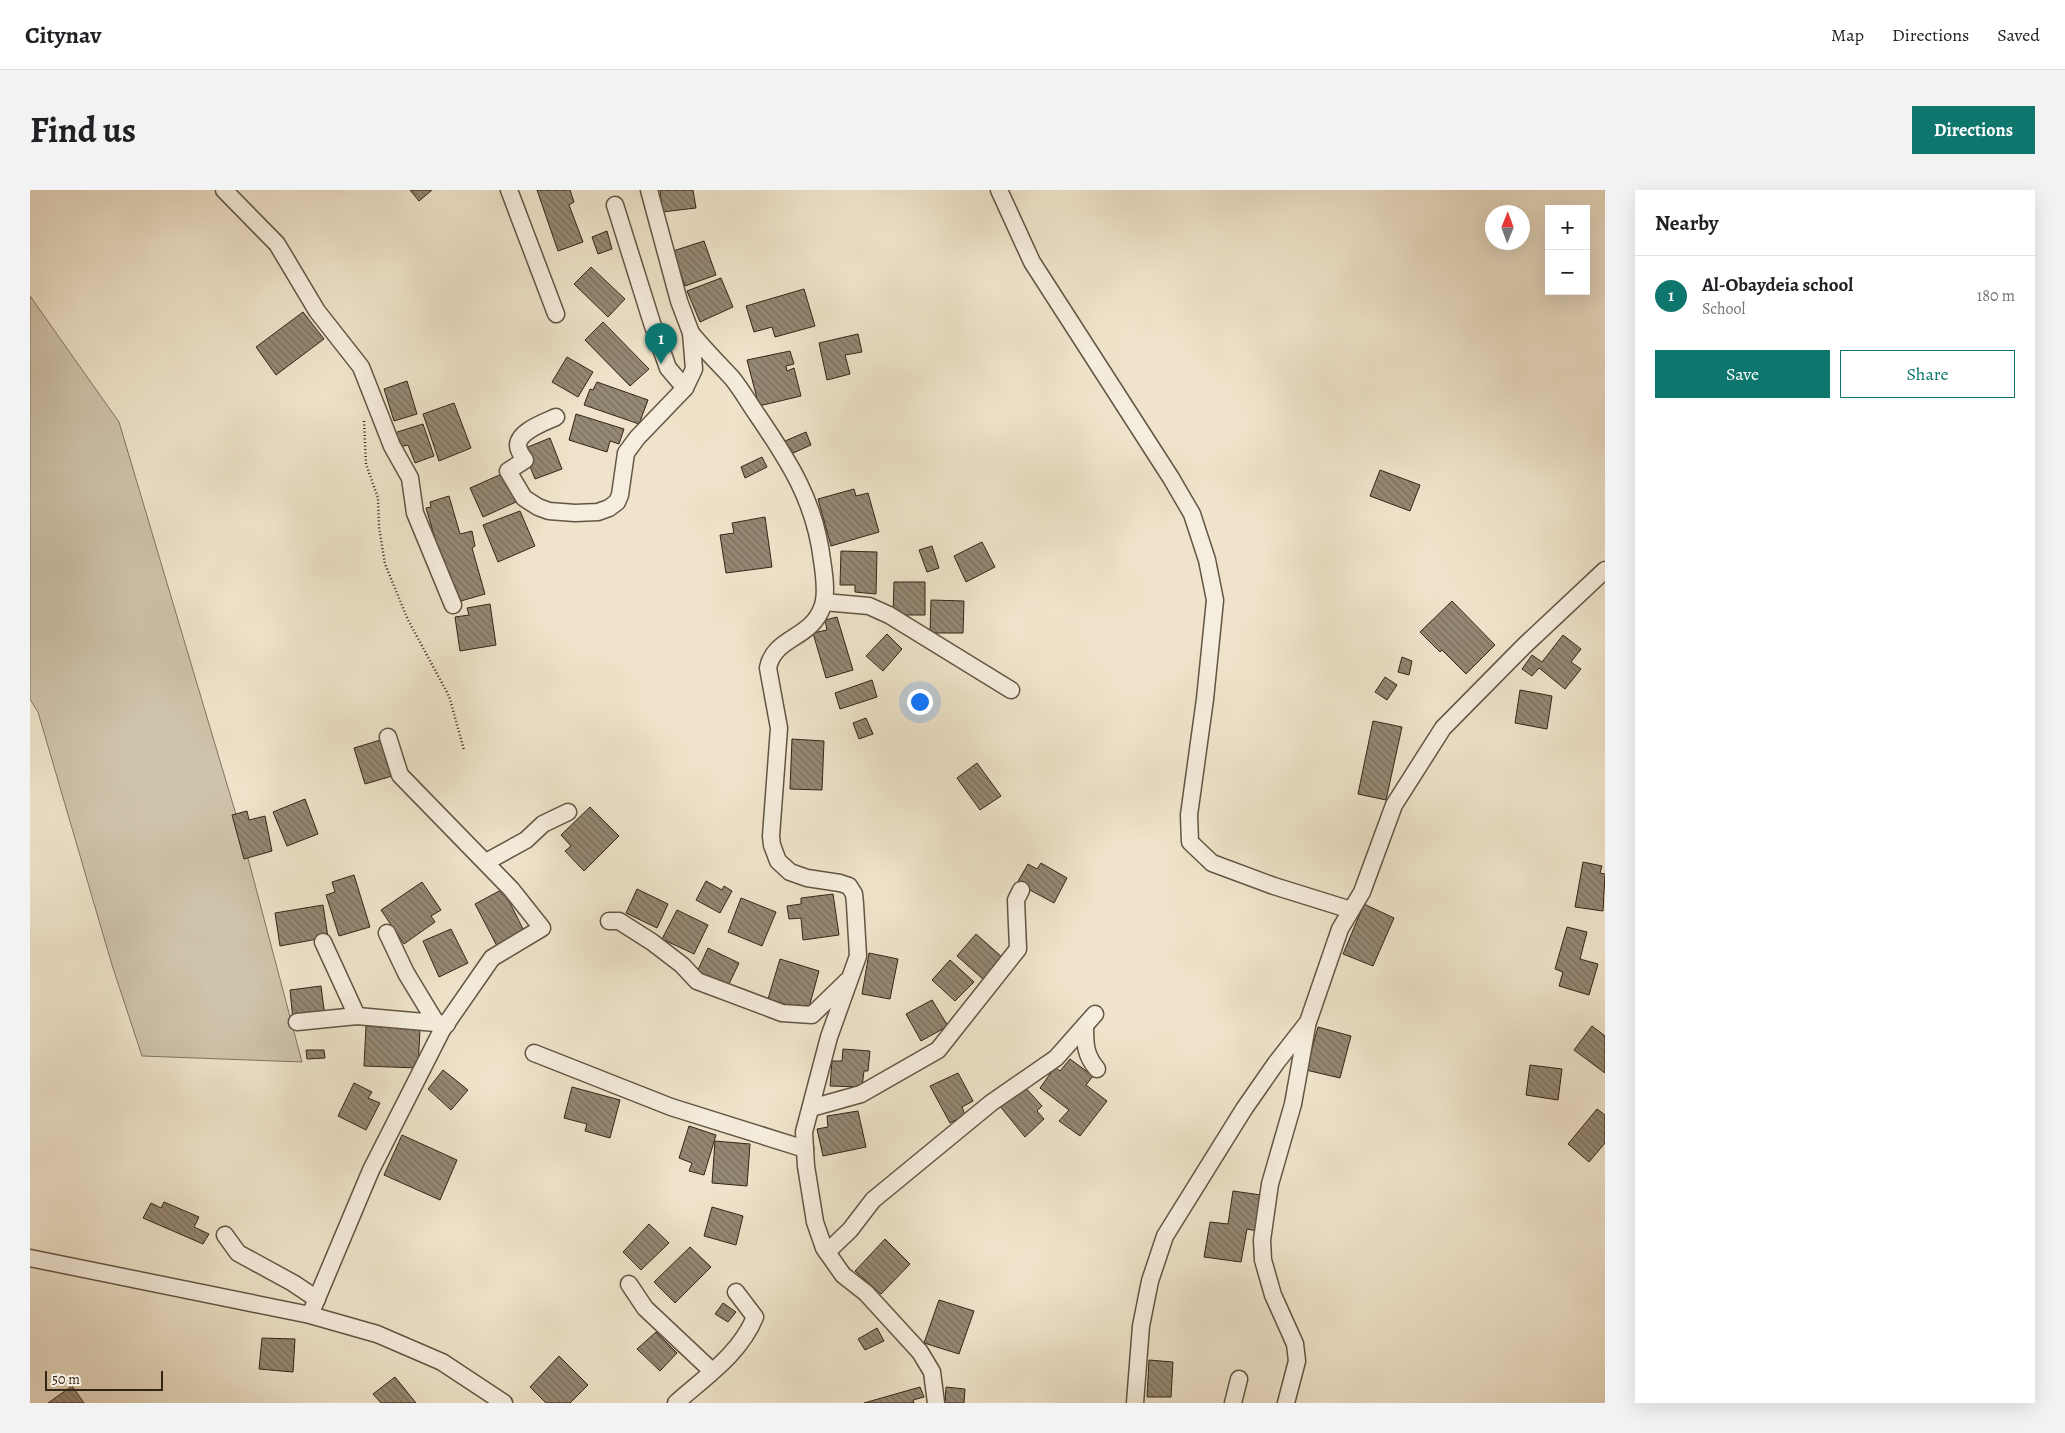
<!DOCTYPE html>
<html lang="en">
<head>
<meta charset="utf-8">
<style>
  body { margin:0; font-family:Alegreya,serif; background:#f2f2f2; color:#202124 }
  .controls { position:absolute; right:15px; top:15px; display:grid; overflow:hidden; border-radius:0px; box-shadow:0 5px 20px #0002 }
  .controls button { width:45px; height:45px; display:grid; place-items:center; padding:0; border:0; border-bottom:1px solid #e0e0e0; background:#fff; color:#202124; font:25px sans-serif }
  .compass { position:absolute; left:1455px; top:15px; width:45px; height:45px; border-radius:50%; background:#fff; box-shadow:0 5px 20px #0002; rotate:1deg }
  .scale { position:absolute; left:15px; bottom:12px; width:118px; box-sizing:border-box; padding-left:5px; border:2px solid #332516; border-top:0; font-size:14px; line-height:18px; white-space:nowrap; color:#332516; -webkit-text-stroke:4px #f5eddd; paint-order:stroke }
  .you { position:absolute; left:889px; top:511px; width:18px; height:18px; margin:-12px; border:4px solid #fff; border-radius:50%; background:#1a73e8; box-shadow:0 0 0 8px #1a73e833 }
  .badge { display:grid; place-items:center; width:32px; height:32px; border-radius:50%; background:#0f766e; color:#fff; font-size:16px; font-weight:700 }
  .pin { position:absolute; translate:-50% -41px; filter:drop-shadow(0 1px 2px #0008) }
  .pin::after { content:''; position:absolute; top:26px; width:18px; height:15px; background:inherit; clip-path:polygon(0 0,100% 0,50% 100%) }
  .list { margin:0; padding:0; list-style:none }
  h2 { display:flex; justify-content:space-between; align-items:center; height:65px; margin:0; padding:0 20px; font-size:21px }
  h2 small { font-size:16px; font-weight:400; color:#757577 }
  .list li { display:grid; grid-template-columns:32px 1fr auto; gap:15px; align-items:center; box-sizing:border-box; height:80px; padding:0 20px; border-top:1px solid #e0e0e0 }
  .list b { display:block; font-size:19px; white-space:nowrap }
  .list p { margin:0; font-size:16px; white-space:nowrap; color:#757577 }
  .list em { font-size:16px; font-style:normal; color:#757577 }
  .actions { display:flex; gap:10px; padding:15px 20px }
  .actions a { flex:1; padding:11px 0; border:1px solid #0f766e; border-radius:0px; text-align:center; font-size:18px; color:#0f766e }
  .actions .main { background:#0f766e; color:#fff }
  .map { position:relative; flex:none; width:1575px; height:1213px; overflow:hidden; border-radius:0px }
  header { display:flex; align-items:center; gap:30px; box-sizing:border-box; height:70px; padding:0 25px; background:#fff; border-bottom:1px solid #e0e0e0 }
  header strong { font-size:24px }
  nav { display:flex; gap:28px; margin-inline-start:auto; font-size:18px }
  .intro { display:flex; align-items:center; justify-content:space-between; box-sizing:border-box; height:120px; padding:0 30px }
  h1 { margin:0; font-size:35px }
  .button { padding:12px 22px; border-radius:0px; background:#0f766e; color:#fff; font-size:18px; font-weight:700 }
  main { display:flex; gap:30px; padding:0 30px }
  aside { flex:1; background:#fff; border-radius:0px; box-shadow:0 5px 20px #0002 }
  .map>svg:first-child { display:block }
  .green { fill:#cfc4ac; stroke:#817461 }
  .building { fill:url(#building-back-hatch); stroke:#332516 }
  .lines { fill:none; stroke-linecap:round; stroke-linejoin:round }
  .minor-casing { stroke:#625543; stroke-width:19 }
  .path { stroke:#332516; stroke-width:2.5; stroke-dasharray:1 2.5; stroke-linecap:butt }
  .minor { stroke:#f5eddd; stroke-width:16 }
</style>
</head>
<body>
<header>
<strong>Citynav</strong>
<nav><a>Map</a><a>Directions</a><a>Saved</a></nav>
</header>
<div class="intro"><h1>Find us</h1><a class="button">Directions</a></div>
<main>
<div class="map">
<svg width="1575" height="1213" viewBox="0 0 1575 1213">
  <defs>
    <pattern id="building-back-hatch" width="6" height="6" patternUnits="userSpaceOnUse" patternTransform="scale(1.25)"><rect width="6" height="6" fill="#958874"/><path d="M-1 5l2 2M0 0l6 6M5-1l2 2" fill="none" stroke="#7a6f5e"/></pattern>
  </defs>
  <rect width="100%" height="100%" fill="#efe4cb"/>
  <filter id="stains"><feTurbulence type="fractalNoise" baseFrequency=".004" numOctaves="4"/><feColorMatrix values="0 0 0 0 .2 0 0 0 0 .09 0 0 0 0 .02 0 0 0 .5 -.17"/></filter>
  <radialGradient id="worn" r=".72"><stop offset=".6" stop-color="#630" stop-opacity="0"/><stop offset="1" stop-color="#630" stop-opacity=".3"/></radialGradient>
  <polygon class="green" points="0,106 89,232 210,638 272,872 112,866 82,775 8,522 0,509"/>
  <g class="building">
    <polygon points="380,0 402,0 389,11"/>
    <polygon points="507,0 540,0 544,12 539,15 553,52 528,61"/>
    <polygon points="630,0 663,0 666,18 632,22"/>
    <polygon points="577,41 582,59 568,64 562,47"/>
    <polygon points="674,51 686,85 655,96 643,61"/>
    <polygon points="561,77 595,109 578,127 544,94"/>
    <polygon points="691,88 703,117 670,132 657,101"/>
    <polygon points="774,99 785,136 745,147 742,137 724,142 716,116"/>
    <polygon points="273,122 294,149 246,185 226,157"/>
    <polygon points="573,132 619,179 600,196 555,150"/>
    <polygon points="828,144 832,162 815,165 820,184 797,190 789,153"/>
    <polygon points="760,161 764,174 756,176 757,181 764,178 771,206 729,216 717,170"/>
    <polygon points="537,167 563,182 548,207 522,192"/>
    <polygon points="377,191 387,224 364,231 354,199"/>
    <polygon points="567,192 618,210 609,234 554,215 560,199 563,200"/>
    <polygon points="424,213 441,258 409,271 393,224"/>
    <polygon points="546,224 594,239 589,254 580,251 577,262 539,250"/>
    <polygon points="393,234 404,266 385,273 378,255 370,257 364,243"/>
    <polygon points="776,242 781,255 761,264 755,251"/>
    <polygon points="520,248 532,279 505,289 493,259"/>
    <polygon points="732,267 737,277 715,288 711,277"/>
    <polygon points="1350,280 1390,295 1380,321 1340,306"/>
    <polygon points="474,283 486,312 453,327 440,298"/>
    <polygon points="824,299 826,306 838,303 849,342 801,356 788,309"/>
    <polygon points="419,306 430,344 442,341 445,356 442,358 455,404 424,413 396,318 401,317 400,312"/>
    <polygon points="490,321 505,356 468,372 453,335"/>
    <polygon points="735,327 742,377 696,383 690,345 704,343 702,333"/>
    <polygon points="952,352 965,377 936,392 924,366"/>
    <polygon points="902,356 909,378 897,382 889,360"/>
    <polygon points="811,361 847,362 846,404 825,402 825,395 810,395"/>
    <polygon points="864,392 895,392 895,425 863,425"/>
    <polygon points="901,410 934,411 933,443 900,443"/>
    <polygon points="1422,411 1465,455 1436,484 1412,460 1410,462 1390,442"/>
    <polygon points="460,414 466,455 430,461 425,427 439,425 437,418"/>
    <polygon points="807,427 823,480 796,488 783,443 797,440 795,430"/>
    <polygon points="857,444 872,459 853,481 836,466"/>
    <polygon points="1533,445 1551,459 1541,472 1551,479 1535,499 1509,478 1502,486 1492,479 1502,465 1512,472"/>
    <polygon points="1372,467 1382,471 1379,485 1368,482"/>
    <polygon points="1355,487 1367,495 1357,510 1345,502"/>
    <polygon points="842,490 847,507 810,519 805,503"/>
    <polygon points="1490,500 1522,506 1517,539 1485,533"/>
    <polygon points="836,528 843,544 829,549 823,533"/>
    <polygon points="1343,531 1372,537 1356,610 1328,604"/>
    <polygon points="357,548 369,584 335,594 324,558"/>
    <polygon points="762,549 794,551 792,600 760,599"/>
    <polygon points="947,573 971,606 950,620 927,588"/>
    <polygon points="275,609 288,644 257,656 243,622"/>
    <polygon points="560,617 589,646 554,681 535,661 541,656 531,645"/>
    <polygon points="217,621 219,630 235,626 242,661 214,669 202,625"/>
    <polygon points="1553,672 1572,676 1570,683 1575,684 1573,721 1545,717"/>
    <polygon points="1011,673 1037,688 1024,713 987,693 998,674 1007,679"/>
    <polygon points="324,685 340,737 309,746 296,705 305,702 302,692"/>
    <polygon points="676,691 692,700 694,696 702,701 690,723 666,710"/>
    <polygon points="392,692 411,720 401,726 405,732 374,754 351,720"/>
    <polygon points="473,699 496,745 468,758 445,714"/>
    <polygon points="607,699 638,714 627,738 596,723"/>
    <polygon points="803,704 809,745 773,750 771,728 759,729 757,716 771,714 771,708"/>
    <polygon points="711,708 746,722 732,756 698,742"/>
    <polygon points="1334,714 1364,728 1343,776 1313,764"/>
    <polygon points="293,715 298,747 250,756 245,723"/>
    <polygon points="647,720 678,735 664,764 632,749"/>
    <polygon points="1537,737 1557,742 1550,769 1568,774 1559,805 1529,796 1533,782 1525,779"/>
    <polygon points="421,739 438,773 409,787 393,751"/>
    <polygon points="946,744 972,767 954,790 927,766"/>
    <polygon points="678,758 709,773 698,796 667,782"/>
    <polygon points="839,763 868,769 860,809 832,804"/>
    <polygon points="750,769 789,781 778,821 738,809"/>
    <polygon points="920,770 944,792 925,811 902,790"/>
    <polygon points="291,796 295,827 263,830 260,800"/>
    <polygon points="902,810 918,836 891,851 876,824"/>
    <polygon points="336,836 390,839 388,878 334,876"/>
    <polygon points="1562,836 1575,846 1575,883 1544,860"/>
    <polygon points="1288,837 1321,846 1310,888 1276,880"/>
    <polygon points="813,859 840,861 838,881 834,881 832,897 800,896 802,871 812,871"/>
    <polygon points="276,860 294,860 295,868 277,869"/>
    <polygon points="1040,869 1063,886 1056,895 1077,911 1050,946 1029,931 1039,920 1010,898 1025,877 1030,881"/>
    <polygon points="1500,875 1532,879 1528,910 1496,905"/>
    <polygon points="413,880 438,900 421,920 398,899"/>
    <polygon points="928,883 943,911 932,917 935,925 920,933 900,896"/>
    <polygon points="324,893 342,902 338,908 350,913 336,940 308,926"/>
    <polygon points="992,894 1012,916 1007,921 1014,929 995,947 969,915"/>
    <polygon points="542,897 590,910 580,948 555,941 557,934 534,928"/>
    <polygon points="1567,919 1575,925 1575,953 1559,972 1538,954"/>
    <polygon points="828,921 836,957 793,966 787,939 798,937 797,926"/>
    <polygon points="659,936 686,945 674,985 659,981 662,973 649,968"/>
    <polygon points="372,945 427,970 410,1010 354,985"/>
    <polygon points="685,951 720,954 717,996 682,993"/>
    <polygon points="1203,1001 1231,1005 1227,1041 1217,1039 1211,1072 1174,1067 1180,1032 1198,1034"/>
    <polygon points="134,1012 169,1027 164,1037 179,1044 173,1054 113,1028 121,1013 131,1018"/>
    <polygon points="682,1017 713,1026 706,1055 674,1046"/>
    <polygon points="619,1034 639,1053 611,1080 593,1062"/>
    <polygon points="855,1049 880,1074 851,1104 825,1081"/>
    <polygon points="660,1057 681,1077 645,1113 624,1092"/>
    <polygon points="909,1110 944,1121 929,1164 894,1153"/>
    <polygon points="693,1113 706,1122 698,1132 685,1124"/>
    <polygon points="847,1138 854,1151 835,1160 828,1149"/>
    <polygon points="626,1142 647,1163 630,1181 607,1159"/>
    <polygon points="232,1148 265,1149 263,1182 229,1179"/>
    <polygon points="529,1166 558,1195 540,1213 516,1213 500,1197"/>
    <polygon points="1119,1170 1143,1172 1141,1207 1117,1207"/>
    <polygon points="365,1187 386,1213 351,1213 343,1204"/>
    <polygon points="42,1196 54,1213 18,1213"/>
    <polygon points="890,1197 894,1207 883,1210 884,1213 834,1213"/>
    <polygon points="916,1197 935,1199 934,1213 915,1213"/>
  </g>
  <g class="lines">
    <g class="minor-casing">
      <g id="minor">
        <polyline points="194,0 247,54 287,121 331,177 362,256 380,288 385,323 423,415"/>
        <polyline points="479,0 526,124"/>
        <polyline points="969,0 1002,72 1141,288 1162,324 1177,370 1185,410 1175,509 1159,625 1160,652 1182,673 1244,696 1321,720"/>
        <polyline points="585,15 622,133 638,178 655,198"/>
        <path d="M661,143C674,159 688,173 702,188C711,199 719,213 728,226C760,273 785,312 792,370C794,383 797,402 793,415C782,450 744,446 738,478L749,538L741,646L742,655L748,671L760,682L777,688L810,693L819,696L824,704L825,714L828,766L799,847L774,942L776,976L785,1032L794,1058L813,1085L836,1103L890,1162L902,1182L906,1213"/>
        <path d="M526,227C515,232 489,241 488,255C488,261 492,266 495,270L478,281L494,308L508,317L519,321L545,323L568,322L579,318L587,312L590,305L596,263L607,248L655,198L664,179L661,143L649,111L619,0"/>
        <polyline points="794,412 839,416 859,425 981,500"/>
        <polyline points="456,672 496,650 513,634 538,622"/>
        <polyline points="579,731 589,731 622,752 652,775 667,791 752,823 782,825 817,791"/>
        <polyline points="357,743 376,783 405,831"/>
        <polyline points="293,752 327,826"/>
        <polyline points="267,832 327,826 417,834"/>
        <path d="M1055,836C1055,854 1055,865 1067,879"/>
        <polyline points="504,863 641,917 775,959"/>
        <polyline points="781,918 831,904 908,860 988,759 986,710 991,700"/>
        <polyline points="195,1045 208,1063 263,1093 287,1109"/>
        <polyline points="797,1062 820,1040 843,1010 961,913 1026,868 1065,824"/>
        <polyline points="0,1068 280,1125 347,1144 412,1172 474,1213"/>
        <polyline points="599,1094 615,1118 682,1181"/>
        <polyline points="280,1125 341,980 412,840 462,768 512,738 481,699 370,585 358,547"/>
        <path d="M646,1213C675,1187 710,1164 725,1127L706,1102"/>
        <polyline points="1105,1213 1111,1136 1120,1091 1135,1046 1214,919 1246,873 1278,832 1310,739 1332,702 1364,615 1413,538 1494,456 1575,380"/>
        <polyline points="1203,1213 1209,1189"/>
        <polyline points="1256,1213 1267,1171 1265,1154 1243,1105 1233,1070 1232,1050 1240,994 1263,914 1277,836"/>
      </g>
    </g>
    <polyline class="path" points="334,231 336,274 348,308 349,337 355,374 378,430 419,506 434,560"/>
    <use href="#minor" class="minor"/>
  </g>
  <rect width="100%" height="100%" filter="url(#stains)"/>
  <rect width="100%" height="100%" fill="url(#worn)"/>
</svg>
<div class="controls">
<button>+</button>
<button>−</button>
</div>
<svg class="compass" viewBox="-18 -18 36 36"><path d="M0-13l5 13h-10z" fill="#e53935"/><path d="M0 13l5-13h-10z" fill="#757577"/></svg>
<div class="scale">50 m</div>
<div class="you"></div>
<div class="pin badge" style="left:631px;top:174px">1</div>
</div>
<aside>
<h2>Nearby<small></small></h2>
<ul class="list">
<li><span class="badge">1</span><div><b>Al-Obaydeia school</b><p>School</p></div><em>180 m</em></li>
</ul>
<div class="actions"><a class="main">Save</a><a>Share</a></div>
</aside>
</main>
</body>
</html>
